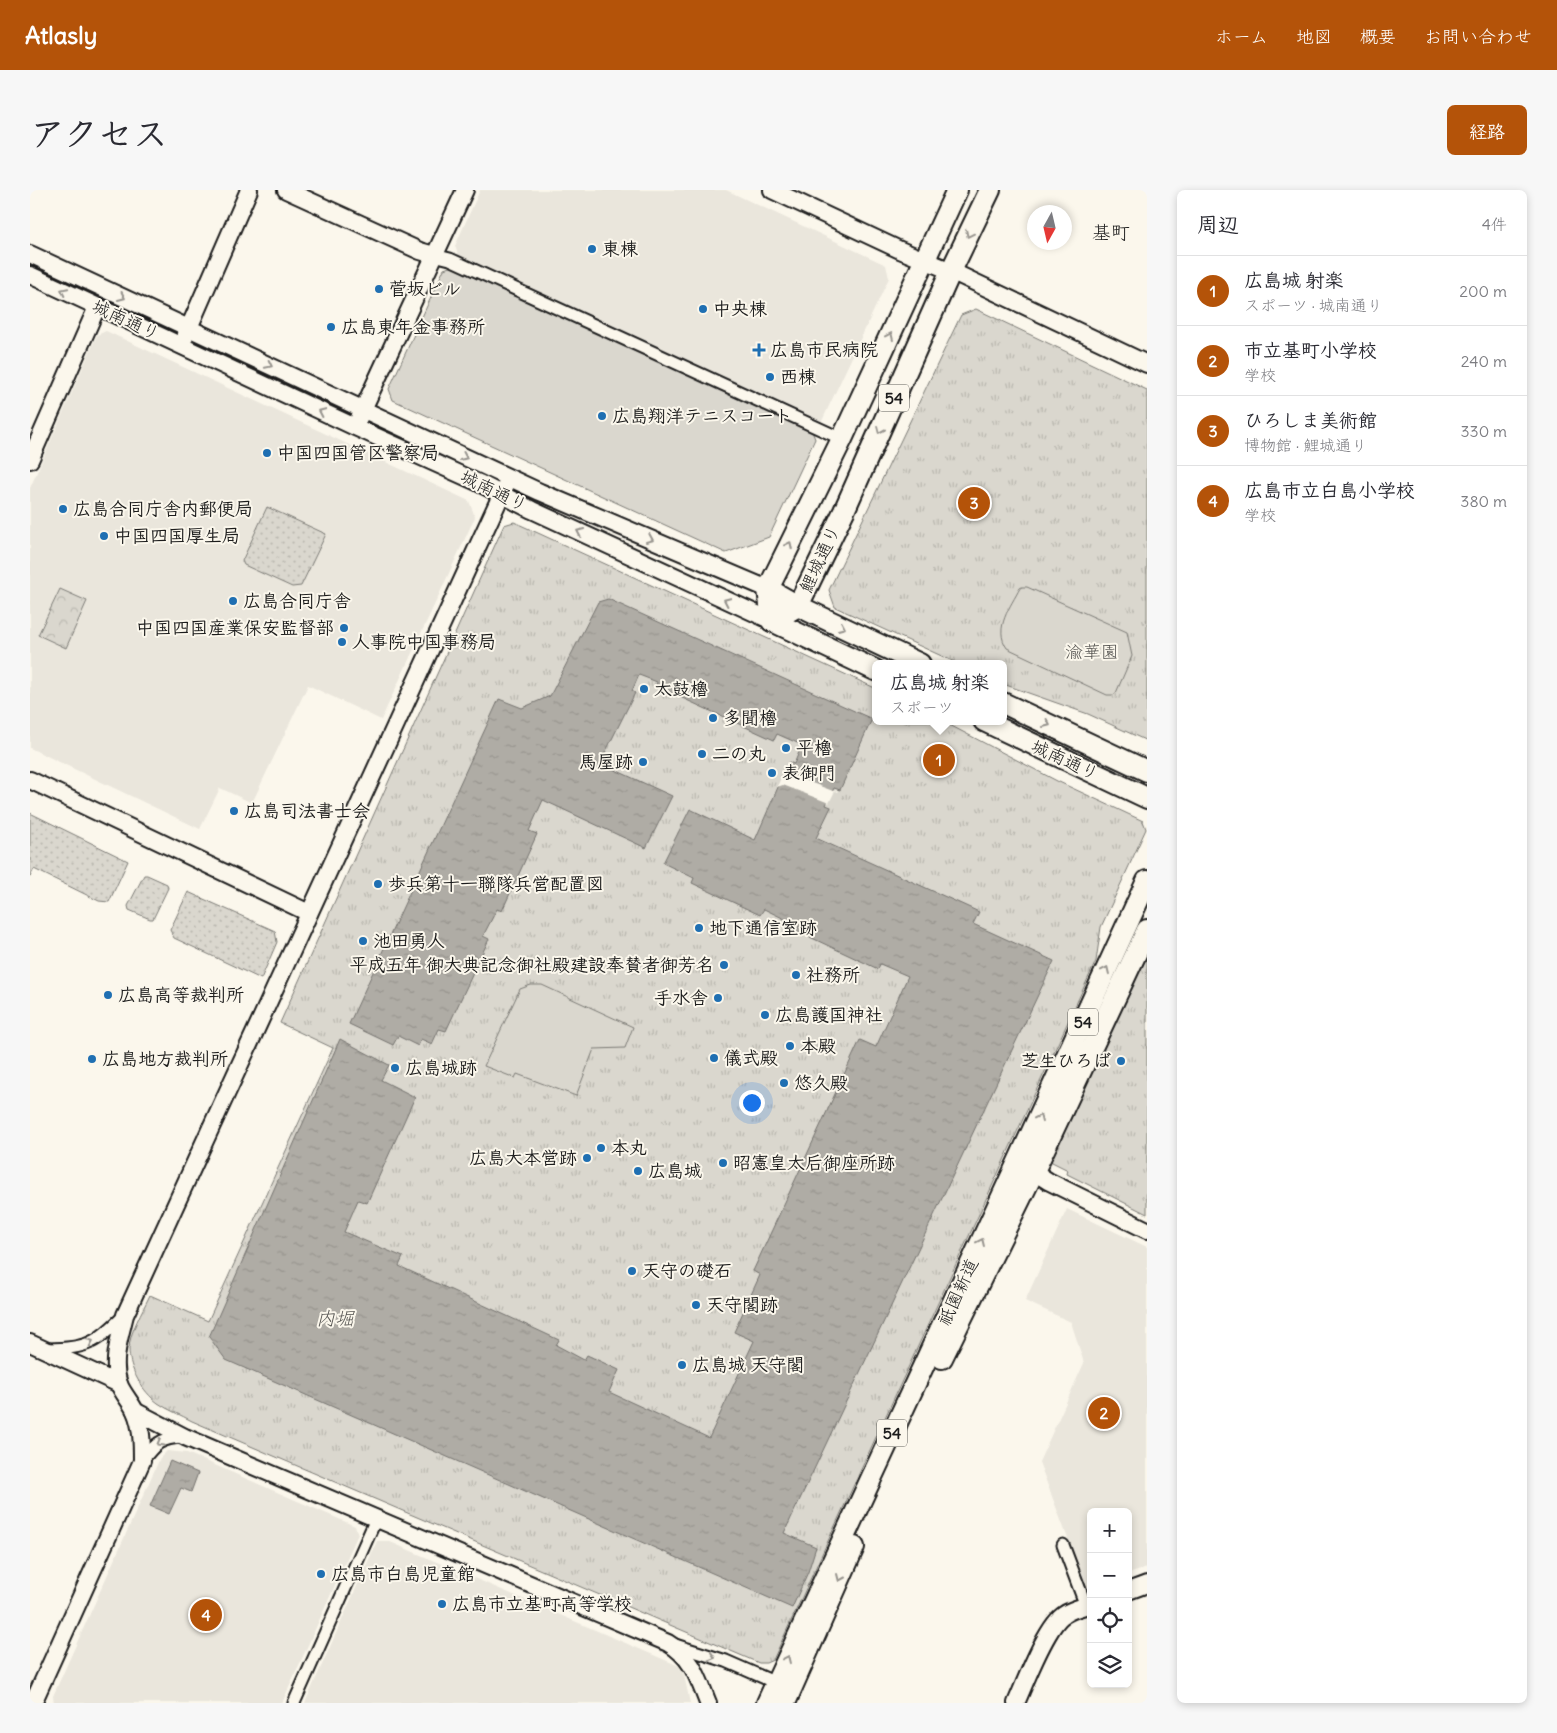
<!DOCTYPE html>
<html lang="ja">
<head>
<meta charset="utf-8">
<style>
  body { margin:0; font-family:Delius,"Klee One",sans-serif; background:#f7f7f7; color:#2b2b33 }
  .controls { position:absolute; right:15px; bottom:15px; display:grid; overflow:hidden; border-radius:8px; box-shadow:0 2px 8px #0003 }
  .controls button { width:45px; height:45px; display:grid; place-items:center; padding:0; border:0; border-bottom:1px solid #e1e1e2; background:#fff; color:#2b2b33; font:25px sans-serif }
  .compass { position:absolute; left:997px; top:15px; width:45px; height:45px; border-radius:50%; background:#fff; box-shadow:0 2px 8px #0003; rotate:188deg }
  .you { position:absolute; left:721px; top:912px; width:18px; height:18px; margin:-12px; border:4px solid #fff; border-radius:50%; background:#1a73e8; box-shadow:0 0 0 8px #1a73e833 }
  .badge { display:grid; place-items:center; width:32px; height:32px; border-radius:50%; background:#b45309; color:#fff; font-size:16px; font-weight:700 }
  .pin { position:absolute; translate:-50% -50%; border:2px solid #fff; box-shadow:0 1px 5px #0006 }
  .popup { position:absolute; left:842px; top:470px; width:135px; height:65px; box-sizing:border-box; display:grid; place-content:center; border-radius:8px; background:#fff; filter:drop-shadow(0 1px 4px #0005); font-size:16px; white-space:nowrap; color:#7c7c81 }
  .popup b { font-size:19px; color:#2b2b33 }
  .popup::after { content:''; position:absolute; left:50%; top:100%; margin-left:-10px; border:10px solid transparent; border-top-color:#fff }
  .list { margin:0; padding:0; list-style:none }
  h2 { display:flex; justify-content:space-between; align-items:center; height:65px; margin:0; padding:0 20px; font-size:21px }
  h2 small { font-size:16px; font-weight:400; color:#7c7c81 }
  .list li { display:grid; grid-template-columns:32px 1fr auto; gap:15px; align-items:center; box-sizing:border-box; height:70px; padding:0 20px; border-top:1px solid #e1e1e2 }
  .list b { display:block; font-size:19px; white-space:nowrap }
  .list p { margin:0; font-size:16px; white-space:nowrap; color:#7c7c81 }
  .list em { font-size:16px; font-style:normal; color:#7c7c81 }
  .icon { flex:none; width:28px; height:28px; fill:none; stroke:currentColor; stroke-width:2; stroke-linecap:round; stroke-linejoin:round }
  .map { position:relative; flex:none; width:1117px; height:1513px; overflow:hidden; border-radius:8px }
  header { display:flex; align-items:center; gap:30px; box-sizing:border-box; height:70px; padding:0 25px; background:#b45309; color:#fff }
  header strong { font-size:24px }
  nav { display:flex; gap:28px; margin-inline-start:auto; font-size:18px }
  .intro { display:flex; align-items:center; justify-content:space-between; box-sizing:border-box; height:120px; padding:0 30px }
  h1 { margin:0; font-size:35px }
  .button { padding:12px 22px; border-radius:8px; background:#b45309; color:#fff; font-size:18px; font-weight:700 }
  main { display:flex; gap:30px; padding:0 30px }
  aside { flex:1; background:#fff; border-radius:8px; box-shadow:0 2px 8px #0003 }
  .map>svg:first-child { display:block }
  .built { fill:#eae6dc }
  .grass { fill:url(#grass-dots); stroke:#7b7a75 }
  .forest { fill:url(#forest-crowns); stroke:#7b7a75 }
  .park { fill:url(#park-tufts); stroke:#7b7a75 }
  .garden { fill:#dad7ce; stroke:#7b7a75 }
  .water { fill:url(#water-ripples); stroke:#74726e }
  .pier { fill:#fbf7ec }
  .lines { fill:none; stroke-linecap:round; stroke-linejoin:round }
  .street-casing { stroke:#1c1c1c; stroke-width:15 }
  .secondary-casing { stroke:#1c1c1c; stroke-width:20 }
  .highway-casing { stroke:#1c1c1c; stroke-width:24 }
  .street { stroke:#fbf7ec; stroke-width:11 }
  .secondary { stroke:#fbf7ec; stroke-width:16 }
  .highway { stroke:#fbf7ec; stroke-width:20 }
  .oneway { stroke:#97948e }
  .poi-dot { fill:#1f6fb2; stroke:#fbf7ec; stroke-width:2 }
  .labels { text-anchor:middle; stroke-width:4; stroke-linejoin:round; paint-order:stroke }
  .shield { fill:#fbf7ec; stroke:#5f5e5a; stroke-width:1 }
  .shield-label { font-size:16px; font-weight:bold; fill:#1c1c1c }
  .poi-label { font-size:18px; font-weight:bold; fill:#1c1c1c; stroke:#fbf7ec; text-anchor:start }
  .street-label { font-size:18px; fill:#1c1c1c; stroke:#fbf7ec }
  .park-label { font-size:18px; fill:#555451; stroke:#fbf7ec }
  .neighbourhood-label { font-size:19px; fill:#1c1c1c; stroke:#fbf7ec }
  .water-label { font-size:19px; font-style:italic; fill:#575653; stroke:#fbf7ec }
</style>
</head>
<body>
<header>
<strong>Atlasly</strong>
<nav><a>ホーム</a><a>地図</a><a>概要</a><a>お問い合わせ</a></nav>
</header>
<div class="intro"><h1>アクセス</h1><a class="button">経路</a></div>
<main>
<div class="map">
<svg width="1117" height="1513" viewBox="0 0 1117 1513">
  <defs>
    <pattern id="grass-dots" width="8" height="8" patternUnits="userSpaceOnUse" patternTransform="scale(1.25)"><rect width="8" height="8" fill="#dad7ce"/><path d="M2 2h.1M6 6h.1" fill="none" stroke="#bab8b0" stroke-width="1.8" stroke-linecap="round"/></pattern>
    <pattern id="forest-crowns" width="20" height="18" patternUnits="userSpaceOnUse" patternTransform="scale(1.25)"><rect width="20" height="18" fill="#dad7ce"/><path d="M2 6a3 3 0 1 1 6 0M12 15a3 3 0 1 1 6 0" fill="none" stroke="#bab8b0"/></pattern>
    <pattern id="park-tufts" width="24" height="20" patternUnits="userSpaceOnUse" patternTransform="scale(1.25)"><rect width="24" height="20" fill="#dad7ce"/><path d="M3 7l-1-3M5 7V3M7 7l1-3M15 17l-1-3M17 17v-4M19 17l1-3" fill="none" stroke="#bab8b0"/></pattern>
    <pattern id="water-ripples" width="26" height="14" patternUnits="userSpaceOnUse" patternTransform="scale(1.25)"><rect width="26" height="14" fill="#afaca5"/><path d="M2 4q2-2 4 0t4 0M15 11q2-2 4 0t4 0" fill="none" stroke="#96938d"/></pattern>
  </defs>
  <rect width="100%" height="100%" fill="#fbf7ec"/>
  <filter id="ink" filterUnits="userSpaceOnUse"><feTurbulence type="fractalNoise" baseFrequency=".02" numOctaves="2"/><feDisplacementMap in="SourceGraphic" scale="10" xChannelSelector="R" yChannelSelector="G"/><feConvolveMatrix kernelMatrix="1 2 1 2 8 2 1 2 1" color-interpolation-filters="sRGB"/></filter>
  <g filter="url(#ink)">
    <g class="built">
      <polygon points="450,0 696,0 856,75 859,88 791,233 429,67 425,56"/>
      <polygon points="76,141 439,311 445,327 351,530 278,495 222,613 190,598 170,639 0,558 0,298 67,145"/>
      <polygon points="1037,1019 1117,1057 1117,1378 1098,1384 1098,1322 1061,1322 1061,1397 1057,1399 1009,1272 1054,1173 1041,1132 995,1111"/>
      <polygon points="137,1261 157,1263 325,1336 328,1344 252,1513 24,1513 23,1506 130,1268"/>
      <polygon points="347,1351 358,1351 649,1476 654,1485 660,1513 275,1513"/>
    </g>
    <g class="grass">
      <polygon points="237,317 296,344 271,396 262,397 214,375 212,371"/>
      <polygon points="0,623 98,671 79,712 69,711 4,679 0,687"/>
      <polygon points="114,685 117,685 137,694 138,698 123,729 120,729 99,720 98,716"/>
      <polygon points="158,702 245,741 247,752 231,789 144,748 140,740"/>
    </g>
    <polygon class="forest" points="30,399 57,411 36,458 8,445"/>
    <g class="park">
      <polygon points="946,119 1117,200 1117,551 1058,524 973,494 973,474 929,474 805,417 799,400 931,125"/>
      <path d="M484,332L845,498V531H912L1027,591L1113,631L1116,639L1071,737L1066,771L743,1470L736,1473H729L162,1231C151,1225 138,1220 128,1213C112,1201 99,1179 99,1159C99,1143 113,1120 120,1105L178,1131L303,858L250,833L474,335Z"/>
      <polygon points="1117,764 1117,1024 1037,984 1038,980 1022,972 1020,969"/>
    </g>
    <g class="garden">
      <polygon points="422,76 782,241 785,249 739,347 696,363 363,210 359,199 414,79"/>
      <path d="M992,397H997L1097,442L1102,466L1086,503L1083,505H1077L977,458C963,438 981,416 990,398Z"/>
      <polygon points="501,795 512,795 603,837 595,858 564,859 546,906 487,884 485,888 454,876 490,799"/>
    </g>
    <g class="water">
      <polygon points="578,409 842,529 810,600 804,598 796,615 801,617 786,648 949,722 943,734 1024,771 754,1343 786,1357 778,1382 762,1418 196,1170 179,1147 310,849 359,875 351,890 385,907 337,1013 328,1010 314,1042 373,1067 369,1076 529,1150 526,1155 554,1170 557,1165 589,1180 579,1202 679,1248 724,1151 704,1142 730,1085 723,1081 830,850 846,857 878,786 850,774 848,779 767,741 769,736 734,719 730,725 662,693 664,688 633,673 660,619 725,650 759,572 764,574 772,555 747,544 744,550 626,496 627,492 609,485 602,501 605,503 570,573 642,606 616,658 513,610 499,641 507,644 472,721 467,719 453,746 459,749 416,841 409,839 402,854 391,849 388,856 368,846 363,855 319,834 469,509 492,518 520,506 568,412"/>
      <polygon points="140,1271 168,1283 161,1302 151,1298 139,1324 120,1316"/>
    </g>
    <polygon class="pier" points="755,578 758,584 803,601 808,600 807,602 805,601 799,613 753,595 747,597"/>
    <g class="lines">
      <g class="street-casing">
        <g id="street">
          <polyline points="404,65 420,69 812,249"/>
          <path d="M18,1159C59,1159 66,1152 95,1125"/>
          <path d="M112,1271C125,1254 130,1248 153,1247"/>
          <polyline points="1033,1355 1056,1416"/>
          <polyline points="645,1455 696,1471 746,1493"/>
          <polyline points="264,1513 346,1329"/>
        </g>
      </g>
      <g class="secondary-casing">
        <g id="secondary">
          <polyline points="256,0 390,61 404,65"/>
          <polyline points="742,0 870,60 921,81 1117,174"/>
          <polyline points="0,64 510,302 738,399"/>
          <polyline points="0,85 325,237 449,293 502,320 742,431"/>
          <polyline points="155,147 219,0"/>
          <polyline points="329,228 435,0"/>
          <polyline points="0,270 67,117"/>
          <polyline points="0,590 279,723"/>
          <polyline points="995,976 1018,991 1117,1040"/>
          <polyline points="0,1153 89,1194"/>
          <path d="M105,1221L155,1247L638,1453C663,1468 668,1488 678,1513"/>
          <polyline points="1098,1401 1117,1394"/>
          <path d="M3,1513L112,1271C112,1254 112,1237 105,1221C101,1212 93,1204 89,1194C81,1172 90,1146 95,1125L479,288"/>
          <path d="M986,1513C995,1493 1017,1434 1035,1424C1042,1419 1053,1417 1061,1414"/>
        </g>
      </g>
      <g class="highway-casing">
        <g id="highway">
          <polyline points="738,399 768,416 890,474"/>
          <polyline points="742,431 768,416 814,321 921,81 960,0"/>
          <polyline points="742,431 738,399 812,249 927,0"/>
          <polyline points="742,431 845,480"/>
          <polyline points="973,513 1117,581"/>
          <polyline points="954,531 1117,608"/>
          <polyline points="912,1168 1004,981 1117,740"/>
          <polyline points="737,1513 988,972 1117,691"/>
          <polyline points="755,1513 824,1357"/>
        </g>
      </g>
      <use href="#street" class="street"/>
      <use href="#secondary" class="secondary"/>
      <use href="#highway" class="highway"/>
    </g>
    <defs><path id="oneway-chevron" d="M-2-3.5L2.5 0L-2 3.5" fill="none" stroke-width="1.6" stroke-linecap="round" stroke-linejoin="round" transform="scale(1.25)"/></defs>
    <g class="oneway">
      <use href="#oneway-chevron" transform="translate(939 44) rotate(116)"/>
      <use href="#oneway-chevron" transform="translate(34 101) rotate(-154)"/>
      <use href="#oneway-chevron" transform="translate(92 107) rotate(25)"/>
      <use href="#oneway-chevron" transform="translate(860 146) rotate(-65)"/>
      <use href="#oneway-chevron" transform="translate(239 175) rotate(26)"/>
      <use href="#oneway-chevron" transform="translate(292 222) rotate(-155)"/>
      <use href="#oneway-chevron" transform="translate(850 240) rotate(114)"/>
      <use href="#oneway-chevron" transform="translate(434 267) rotate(24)"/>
      <use href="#oneway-chevron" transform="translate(550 342) rotate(-155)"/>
      <use href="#oneway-chevron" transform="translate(620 349) rotate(23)"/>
      <use href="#oneway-chevron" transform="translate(759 355) rotate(-64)"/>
      <use href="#oneway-chevron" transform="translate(697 411) rotate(-155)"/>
      <use href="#oneway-chevron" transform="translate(812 437) rotate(25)"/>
      <use href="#oneway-chevron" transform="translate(1017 534) rotate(25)"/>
      <use href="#oneway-chevron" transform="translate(1076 780) rotate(-65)"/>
      <use href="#oneway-chevron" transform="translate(1009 928) rotate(-65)"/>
      <use href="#oneway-chevron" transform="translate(951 1052) rotate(-65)"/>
      <use href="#oneway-chevron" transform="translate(60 1152) rotate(-24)"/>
      <use href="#oneway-chevron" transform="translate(130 1253) rotate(150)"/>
      <use href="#oneway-chevron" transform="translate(810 1388) rotate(114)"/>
      <use href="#oneway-chevron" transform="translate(682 1467) rotate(17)"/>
      <use href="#oneway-chevron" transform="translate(757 1469) rotate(-65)"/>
    </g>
  </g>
  <g class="poi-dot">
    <circle cx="562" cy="59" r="5"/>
    <circle cx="349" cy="99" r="5"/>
    <circle cx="673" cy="119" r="5"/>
    <circle cx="301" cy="137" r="5"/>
    <path d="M726.5 152.5h5v5h5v5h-5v5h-5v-5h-5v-5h5z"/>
    <circle cx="740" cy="187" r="5"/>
    <circle cx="572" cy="226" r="5"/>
    <circle cx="237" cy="263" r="5"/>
    <circle cx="33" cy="319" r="5"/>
    <circle cx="74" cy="346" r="5"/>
    <circle cx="203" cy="411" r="5"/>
    <circle cx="314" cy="438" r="5"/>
    <circle cx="312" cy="452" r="5"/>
    <circle cx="614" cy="499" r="5"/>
    <circle cx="683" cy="528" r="5"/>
    <circle cx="756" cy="558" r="5"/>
    <circle cx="672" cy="564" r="5"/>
    <circle cx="613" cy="572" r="5"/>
    <circle cx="742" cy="583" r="5"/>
    <circle cx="204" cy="621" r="5"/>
    <circle cx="348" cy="694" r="5"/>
    <circle cx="669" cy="738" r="5"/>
    <circle cx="333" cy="751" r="5"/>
    <circle cx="694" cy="775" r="5"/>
    <circle cx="766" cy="785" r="5"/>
    <circle cx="78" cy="805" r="5"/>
    <circle cx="688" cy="808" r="5"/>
    <circle cx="735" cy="825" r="5"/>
    <circle cx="760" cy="856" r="5"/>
    <circle cx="684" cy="868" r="5"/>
    <circle cx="62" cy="869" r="5"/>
    <circle cx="1091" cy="871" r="5"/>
    <circle cx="365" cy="878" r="5"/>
    <circle cx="754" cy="893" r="5"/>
    <circle cx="571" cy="958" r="5"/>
    <circle cx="557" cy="968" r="5"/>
    <circle cx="693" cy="973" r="5"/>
    <circle cx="608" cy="981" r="5"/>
    <circle cx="602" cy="1081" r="5"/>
    <circle cx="666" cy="1115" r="5"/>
    <circle cx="652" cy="1175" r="5"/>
    <circle cx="291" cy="1384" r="5"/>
    <circle cx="412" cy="1414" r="5"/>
  </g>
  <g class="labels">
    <g class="shield">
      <rect x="849" y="194.5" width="30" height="27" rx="4"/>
      <rect x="1038" y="818.5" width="30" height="27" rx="4"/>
      <rect x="847" y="1229.5" width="30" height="27" rx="4"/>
    </g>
    <g class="shield-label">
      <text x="864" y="214">54</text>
      <text x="1053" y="838">54</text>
      <text x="862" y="1249">54</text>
    </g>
    <g class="poi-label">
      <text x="572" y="65">東棟</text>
      <text x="359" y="105">菅坂ビル</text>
      <text x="683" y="125">中央棟</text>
      <text x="311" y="143">広島東年金事務所</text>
      <text x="740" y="166">広島市民病院</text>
      <text x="750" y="193">西棟</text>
      <text x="582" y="232">広島翔洋テニスコート</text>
      <text x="247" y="269">中国四国管区警察局</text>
      <text x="43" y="325">広島合同庁舎内郵便局</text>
      <text x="84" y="352">中国四国厚生局</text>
      <text x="213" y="417">広島合同庁舎</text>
      <text x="304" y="444" text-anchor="end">中国四国産業保安監督部</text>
      <text x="322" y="458">人事院中国事務局</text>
      <text x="624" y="505">太鼓櫓</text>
      <text x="693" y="534">多聞櫓</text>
      <text x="766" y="564">平櫓</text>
      <text x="682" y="570">二の丸</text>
      <text x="603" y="578" text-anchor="end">馬屋跡</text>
      <text x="752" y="589">表御門</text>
      <text x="214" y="627">広島司法書士会</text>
      <text x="358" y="700">歩兵第十一聯隊兵営配置図</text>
      <text x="679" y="744">地下通信室跡</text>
      <text x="343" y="757">池田勇人</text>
      <text x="684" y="781" text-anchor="end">平成五年 御大典記念御社殿建設奉賛者御芳名</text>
      <text x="776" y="791">社務所</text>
      <text x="88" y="811">広島高等裁判所</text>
      <text x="678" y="814" text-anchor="end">手水舎</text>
      <text x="745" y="831">広島護国神社</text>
      <text x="770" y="862">本殿</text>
      <text x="694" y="874">儀式殿</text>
      <text x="72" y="875">広島地方裁判所</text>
      <text x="1081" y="877" text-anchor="end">芝生ひろば</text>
      <text x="375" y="884">広島城跡</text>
      <text x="764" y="899">悠久殿</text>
      <text x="581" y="964">本丸</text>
      <text x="547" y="974" text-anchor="end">広島大本営跡</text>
      <text x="703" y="979">昭憲皇太后御座所跡</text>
      <text x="618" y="987">広島城</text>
      <text x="612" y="1087">天守の礎石</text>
      <text x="676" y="1121">天守閣跡</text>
      <text x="662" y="1181">広島城 天守閣</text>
      <text x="301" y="1390">広島市白島児童館</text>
      <text x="422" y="1420">広島市立基町高等学校</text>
    </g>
    <g class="street-label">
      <text transform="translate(96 130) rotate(25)" y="6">城南通り</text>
      <text transform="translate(464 301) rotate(26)" y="6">城南通り</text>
      <text transform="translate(790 369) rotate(-65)" y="6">鯉城通り</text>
      <text transform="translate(1035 570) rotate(25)" y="6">城南通り</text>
      <text transform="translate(928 1102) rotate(-65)" y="6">祇園新道</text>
    </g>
    <g class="park-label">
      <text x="1062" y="468">渝華園</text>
    </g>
    <g class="neighbourhood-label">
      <text x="1081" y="49">基町</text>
    </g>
    <g class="water-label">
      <text x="305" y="1135">内堀</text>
    </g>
  </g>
</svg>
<div class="controls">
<button>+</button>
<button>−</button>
<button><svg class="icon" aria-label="locate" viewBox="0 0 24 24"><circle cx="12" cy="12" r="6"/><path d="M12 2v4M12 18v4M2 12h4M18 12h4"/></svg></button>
<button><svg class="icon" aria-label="layers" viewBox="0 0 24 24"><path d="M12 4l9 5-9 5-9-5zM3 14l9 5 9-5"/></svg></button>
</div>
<svg class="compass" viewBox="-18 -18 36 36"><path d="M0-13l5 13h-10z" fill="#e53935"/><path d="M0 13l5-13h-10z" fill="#7c7c81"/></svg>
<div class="you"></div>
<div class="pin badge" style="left:909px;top:570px">1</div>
<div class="popup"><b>広島城 射楽</b>スポーツ</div>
<div class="pin badge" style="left:1074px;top:1223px">2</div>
<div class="pin badge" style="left:944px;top:313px">3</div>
<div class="pin badge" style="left:176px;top:1425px">4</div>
</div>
<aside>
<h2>周辺<small>4件</small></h2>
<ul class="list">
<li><span class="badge">1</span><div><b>広島城 射楽</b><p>スポーツ · 城南通り</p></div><em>200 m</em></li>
<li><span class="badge">2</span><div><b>市立基町小学校</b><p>学校</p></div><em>240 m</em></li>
<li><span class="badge">3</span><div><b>ひろしま美術館</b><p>博物館 · 鯉城通り</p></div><em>330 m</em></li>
<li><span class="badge">4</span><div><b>広島市立白島小学校</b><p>学校</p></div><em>380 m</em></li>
</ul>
</aside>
</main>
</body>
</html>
